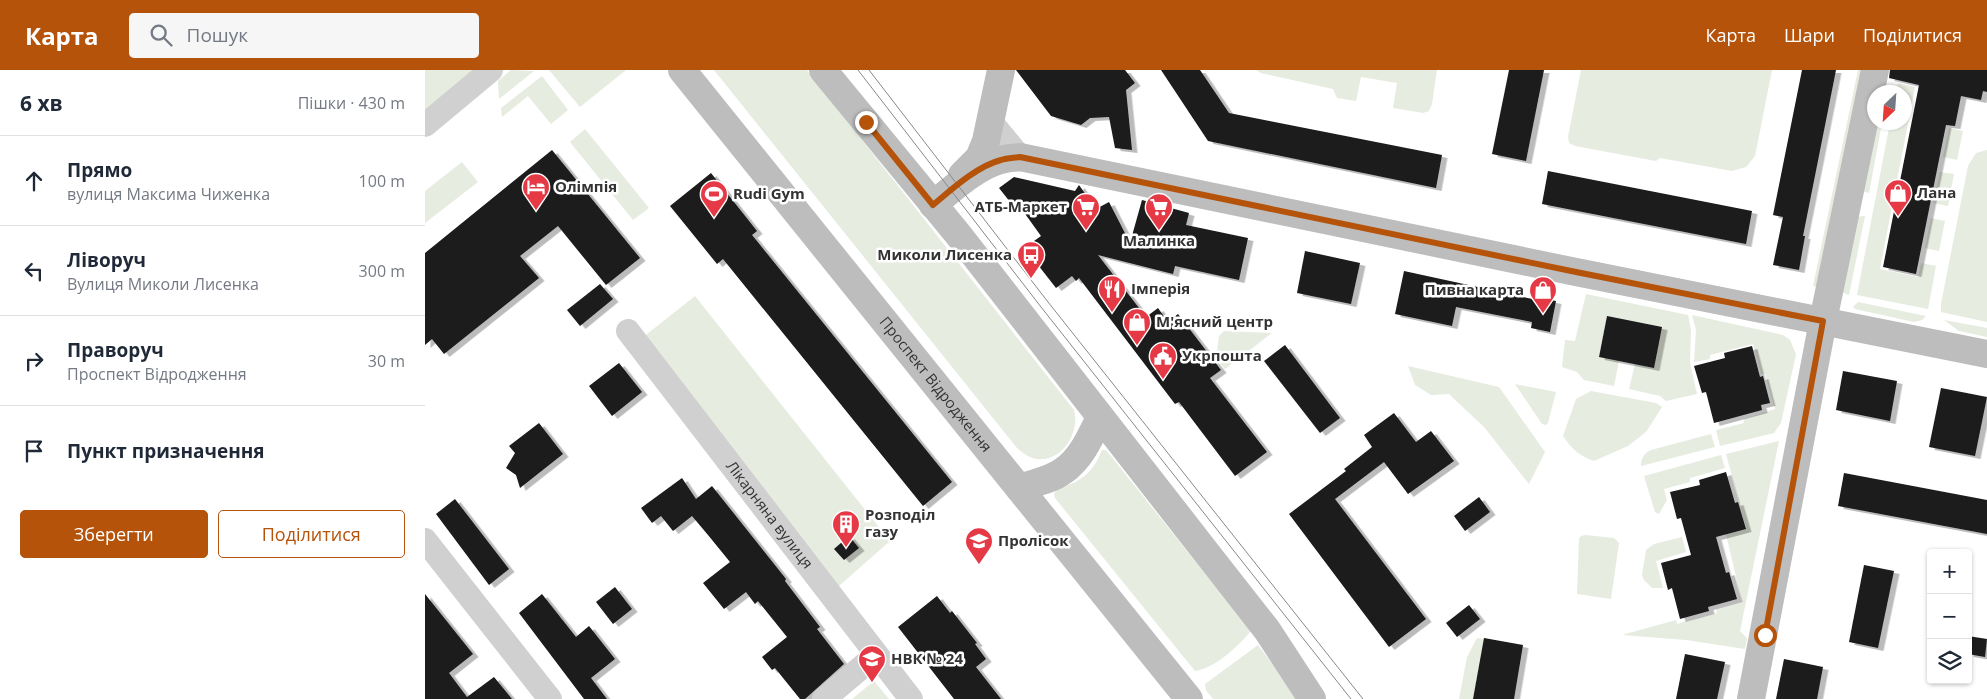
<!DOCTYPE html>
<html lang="uk">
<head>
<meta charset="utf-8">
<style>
  body { margin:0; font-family:"Open Sans",sans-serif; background:#f6f6f7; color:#1f2937 }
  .controls { position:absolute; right:15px; bottom:15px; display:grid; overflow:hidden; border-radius:5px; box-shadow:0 1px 4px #0004 }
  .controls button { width:45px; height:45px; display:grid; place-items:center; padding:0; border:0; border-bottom:1px solid #e0e1e3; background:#fff; color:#1f2937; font:25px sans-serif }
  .compass { position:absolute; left:1442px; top:15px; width:45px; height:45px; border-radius:50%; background:#fff; box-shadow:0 1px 4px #0004; rotate:205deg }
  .stop { position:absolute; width:15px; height:15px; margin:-11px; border:4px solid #b45309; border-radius:50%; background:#fff }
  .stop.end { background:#b45309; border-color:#fff; box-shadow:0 1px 5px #0008 }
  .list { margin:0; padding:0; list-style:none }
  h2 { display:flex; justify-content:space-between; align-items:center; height:65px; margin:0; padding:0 20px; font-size:21px }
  h2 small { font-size:16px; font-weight:400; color:#747a83 }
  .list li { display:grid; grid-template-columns:32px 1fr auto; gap:15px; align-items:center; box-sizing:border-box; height:90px; padding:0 20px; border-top:1px solid #e0e1e3 }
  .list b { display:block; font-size:19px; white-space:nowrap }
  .list p { margin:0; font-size:16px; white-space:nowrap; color:#747a83 }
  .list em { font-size:16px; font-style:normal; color:#747a83 }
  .actions { display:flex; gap:10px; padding:15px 20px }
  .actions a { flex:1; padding:11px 0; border:1px solid #b45309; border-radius:5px; text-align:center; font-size:18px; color:#b45309 }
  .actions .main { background:#b45309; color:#fff }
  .icon { flex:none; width:28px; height:28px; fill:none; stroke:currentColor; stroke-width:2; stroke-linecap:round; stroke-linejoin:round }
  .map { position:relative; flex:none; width:1562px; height:629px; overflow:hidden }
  header { display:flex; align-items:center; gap:30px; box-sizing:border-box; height:70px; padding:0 25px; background:#b45309; color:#fff }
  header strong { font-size:24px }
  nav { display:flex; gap:28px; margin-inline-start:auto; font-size:18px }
  .search { width:350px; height:45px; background:#f6f6f7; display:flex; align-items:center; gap:12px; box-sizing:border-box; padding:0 18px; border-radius:5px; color:#747a83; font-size:19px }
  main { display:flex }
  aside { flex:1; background:#fff }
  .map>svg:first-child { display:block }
  .green { fill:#e6ecdf }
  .building { fill:#1a1a1a; filter:url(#shadow) }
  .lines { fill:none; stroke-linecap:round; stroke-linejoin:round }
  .street { stroke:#d0d0d0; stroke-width:24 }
  .secondary { stroke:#bdbdbd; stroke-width:28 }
  .tram { stroke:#888; stroke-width:1 }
  .route { stroke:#b45309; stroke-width:6 }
  .labels { text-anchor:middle; stroke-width:5; stroke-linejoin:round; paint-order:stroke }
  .poi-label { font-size:15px; font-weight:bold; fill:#333; stroke:#fff; text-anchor:start }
  .street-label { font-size:15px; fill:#333; stroke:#fff }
</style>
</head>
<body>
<header>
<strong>Карта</strong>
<div class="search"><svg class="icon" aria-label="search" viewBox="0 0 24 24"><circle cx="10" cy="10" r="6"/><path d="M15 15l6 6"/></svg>Пошук</div>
<nav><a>Карта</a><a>Шари</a><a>Поділитися</a></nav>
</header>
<main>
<aside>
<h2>6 хв<small>Пішки · 430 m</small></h2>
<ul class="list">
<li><svg class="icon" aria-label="ahead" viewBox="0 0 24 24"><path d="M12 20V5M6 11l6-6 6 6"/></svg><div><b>Прямо</b><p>вулиця Максима Чиженка</p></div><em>100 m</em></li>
<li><svg class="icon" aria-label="left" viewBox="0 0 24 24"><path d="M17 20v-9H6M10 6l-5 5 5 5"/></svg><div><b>Ліворуч</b><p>Вулиця Миколи Лисенка</p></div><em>300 m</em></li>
<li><svg class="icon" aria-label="right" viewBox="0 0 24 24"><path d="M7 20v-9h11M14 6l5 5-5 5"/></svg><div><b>Праворуч</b><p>Проспект Відродження</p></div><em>30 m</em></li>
<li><svg class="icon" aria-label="arrive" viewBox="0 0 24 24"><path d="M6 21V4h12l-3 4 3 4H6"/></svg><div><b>Пункт призначення</b></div></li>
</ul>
<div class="actions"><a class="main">Зберегти</a><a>Поділитися</a></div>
</aside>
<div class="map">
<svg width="1562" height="629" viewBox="0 0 1562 629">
  <defs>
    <filter id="shadow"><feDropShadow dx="5.5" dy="3" stdDeviation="0" flood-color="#0004"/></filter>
  </defs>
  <rect width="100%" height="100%" fill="#fff"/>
  <g class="green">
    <polygon points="0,0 50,0 0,41"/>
    <polygon points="86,0 109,1 74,29 73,11"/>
    <polygon points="124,0 201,0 155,37"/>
    <path d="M289,0H382L649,340C655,362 638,392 612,389C604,388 598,383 592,378Z"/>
    <polygon points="831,0 1012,0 1007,34 1004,41 998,43 968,38 972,13 936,7 931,31 912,28 908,19 836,3"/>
    <polygon points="1156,0 1347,0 1330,86 1321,97 1307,101 1235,88 1231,91 1150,76 1144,73 1143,67"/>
    <polygon points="1433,0 1440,0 1396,218 1388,216"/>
    <polygon points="117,6 143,40 126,54 103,26 77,47 76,38"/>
    <polygon points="1473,13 1490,17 1455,199 1493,207 1496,193 1511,196 1503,239 1432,225 1465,53 1480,52 1480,22 1471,22"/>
    <polygon points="1450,52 1457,53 1444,123 1436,121"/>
    <polygon points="1524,58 1538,61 1532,90 1518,87"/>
    <polygon points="160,59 224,138 208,150 145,72"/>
    <polygon points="1562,80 1562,252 1516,242 1516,234 1543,96 1551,83"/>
    <polygon points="37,92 53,112 0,153 0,121"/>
    <polygon points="1515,102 1529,104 1523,136 1508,133"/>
    <polygon points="1440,146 1424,225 1416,222 1430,147"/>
    <polygon points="1506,148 1520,151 1514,181 1500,178"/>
    <polygon points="1161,224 1263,245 1266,260 1265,293 1272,324 1241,331 1235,326 1204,319 1210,294 1182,246 1174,286 1194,291 1189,316 1159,310 1152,302 1137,297 1140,270 1150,271"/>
    <polygon points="270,226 465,471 414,516 400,508 217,268"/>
    <polygon points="1433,232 1501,246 1497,250 1489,252 1430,239 1428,237"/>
    <polygon points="1267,245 1358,265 1365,270 1371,284 1356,353 1349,363 1295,376 1291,360 1319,353 1319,349 1350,339 1340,304 1336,304 1328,274 1285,285 1285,289 1269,292 1271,260"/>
    <polygon points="1519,250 1562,258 1562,267 1534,261"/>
    <polygon points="799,261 847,263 800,299 791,288 794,266"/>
    <polygon points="983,296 1074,317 1120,382 1104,414 1059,357 1024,324 1006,325 990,315"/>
    <polygon points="1090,314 1131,322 1123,353 1121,355 1117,354"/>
    <path d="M1166,321L1231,333L1237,337L1221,362L1203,376L1169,391C1154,386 1147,379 1138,366L1151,329Z"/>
    <path d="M1286,364L1290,377L1216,396C1216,388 1219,383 1226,380Z"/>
    <polygon points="1354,371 1315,561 1322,568 1320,579 1261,570 1197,565 1251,550 1252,554 1292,543 1291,539 1317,532 1300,460 1321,458 1301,384"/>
    <path d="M677,380H681L826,561C813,576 791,598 770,601L630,428L629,424L632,418C655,414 669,401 677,380Z"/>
    <polygon points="1296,385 1300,398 1265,408 1265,412 1239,419 1242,430 1234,444 1230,442 1219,406"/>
    <polygon points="1161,465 1189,468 1194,473 1186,529 1152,524 1154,469 1156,466"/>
    <polygon points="1257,467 1261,482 1231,491 1238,518 1227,518 1219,510 1217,505 1221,480 1229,474"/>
    <polygon points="1052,568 1059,569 1048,629 1034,629 1042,587"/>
    <polygon points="833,575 874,629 788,629 781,620 780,614"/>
    <polygon points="449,611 464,629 427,629"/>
  </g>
  <g class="building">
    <polygon points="591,0 700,0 710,13 701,20 707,80 690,78 684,47 665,48 656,55 626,46"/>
    <polygon points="736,0 775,0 804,43 1017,85 1011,118 783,71"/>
    <polygon points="1084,0 1119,0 1101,91 1067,84"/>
    <polygon points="1377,0 1411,0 1378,166 1380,166 1374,200 1348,195 1358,147 1348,145"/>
    <polygon points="1465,0 1562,0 1562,22 1558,21 1556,30 1536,26 1530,56 1521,55 1491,204 1458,197 1494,15 1464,8"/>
    <polygon points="127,80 215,188 181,215 133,156 95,186 114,208 19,284 7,269 0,275 0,183"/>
    <polygon points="1123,101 1327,141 1321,174 1117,134"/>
    <polygon points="286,103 332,161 327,165 527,412 498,436 298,189 292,194 245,136"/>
    <polygon points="589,107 650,121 654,115 671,139 684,132 705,173 717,130 764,143 761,155 823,168 814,210 750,196 748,204 673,185 721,247 733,238 743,252 753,244 796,300 785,308 842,382 810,406 754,332 750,334 654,208 651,211 647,206 631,218 606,186 602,176 616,166 593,134 589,137 574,118"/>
    <polygon points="880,181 935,193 926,234 872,223"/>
    <polygon points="979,201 1112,230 1112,227 1131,231 1125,262 1106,258 1107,252 1031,237 1027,256 970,244"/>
    <polygon points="175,214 188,229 155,256 142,240"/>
    <polygon points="1182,246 1237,257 1229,298 1174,287"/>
    <polygon points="860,275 915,348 895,363 839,291"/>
    <polygon points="1327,276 1335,307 1338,306 1345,333 1336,335 1337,340 1289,353 1281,322 1277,323 1269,296 1300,288 1299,283"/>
    <polygon points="194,293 217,322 187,346 164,316"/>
    <polygon points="1418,301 1472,311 1465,351 1411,340"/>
    <polygon points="1516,318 1562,327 1550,386 1504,377"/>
    <polygon points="969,343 991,372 1006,361 1029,391 983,424 959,392 910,429 1001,549 964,577 864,444 921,401 919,399 947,377 939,365"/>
    <polygon points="114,353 138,384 95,418 91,405 81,398 90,383 84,376"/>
    <polygon points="1301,402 1310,433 1313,432 1321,459 1291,467 1301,503 1304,502 1312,529 1283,537 1284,541 1255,549 1247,518 1243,520 1236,493 1266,485 1256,448 1252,449 1245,422 1275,415 1274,410"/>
    <polygon points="1419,403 1562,430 1562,464 1413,436"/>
    <polygon points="257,408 271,429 287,416 361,509 360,511 395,557 392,559 419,594 380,629 375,629 350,598 347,600 337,587 362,567 333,531 330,534 321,522 299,539 278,513 305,492 283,465 267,446 248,461 236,446 227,453 216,438"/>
    <polygon points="1054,427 1065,442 1040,461 1029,446"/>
    <polygon points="30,429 84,499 64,515 11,444"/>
    <polygon points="424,466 434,478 419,490 409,479"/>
    <polygon points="1439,495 1469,501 1453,578 1424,572"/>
    <polygon points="190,517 207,539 188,554 171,532"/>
    <polygon points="0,524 48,584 24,603 42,627 69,607 87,629 0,629"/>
    <polygon points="117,524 151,567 164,556 190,589 166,608 182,629 159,629 94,543"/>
    <polygon points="512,526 525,543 527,541 552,573 550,574 561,589 551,597 576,629 529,629 473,557"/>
    <polygon points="1044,535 1055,549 1032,567 1021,553"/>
    <polygon points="1543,566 1562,569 1560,587 1543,584"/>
    <polygon points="1059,568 1098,575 1089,629 1048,629"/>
    <polygon points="1260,584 1300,592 1292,629 1251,629"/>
    <polygon points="1359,589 1398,597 1392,629 1351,629"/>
  </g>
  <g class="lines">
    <g class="street">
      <polyline points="566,52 595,87"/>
      <polyline points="0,55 66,0"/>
      <path id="s1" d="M203,261L486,629"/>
      <polyline points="0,470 125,629"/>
      <polyline points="399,629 451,585"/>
    </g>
    <g class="secondary">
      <path id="s2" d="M257,0L764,629"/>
      <polyline points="398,0 536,168 777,477 842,560 887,629"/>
      <polyline points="537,105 554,88 561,71 576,0"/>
      <path d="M508,135C526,120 552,96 576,90C582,88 589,88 595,87L1151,202L1562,284"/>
      <path d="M594,418C609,413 626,410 638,401C656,389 666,366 675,347"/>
      <polyline points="1326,629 1398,251 1450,0"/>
    </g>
    <g class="tram">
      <polyline points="433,0 616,237 926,629"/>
      <polyline points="444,0 623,232 938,629"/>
    </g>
  </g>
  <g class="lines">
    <path class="route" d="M441,52L508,135C526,120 552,96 576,90C582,88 589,88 595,87L1151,202L1398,251L1340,565"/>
  </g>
  <defs>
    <g id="hotel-pin" transform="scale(1.4375)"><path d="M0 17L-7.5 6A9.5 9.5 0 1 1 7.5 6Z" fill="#e63946" stroke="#fff"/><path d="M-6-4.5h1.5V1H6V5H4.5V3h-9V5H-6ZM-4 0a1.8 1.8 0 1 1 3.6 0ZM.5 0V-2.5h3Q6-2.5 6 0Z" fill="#fff"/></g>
    <g id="shop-pin" transform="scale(1.4375)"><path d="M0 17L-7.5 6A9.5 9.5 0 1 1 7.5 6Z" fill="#e63946" stroke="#fff"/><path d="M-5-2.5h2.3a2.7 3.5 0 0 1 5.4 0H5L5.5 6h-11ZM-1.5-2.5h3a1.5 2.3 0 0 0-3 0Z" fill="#fff"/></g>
    <g id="stadium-pin" transform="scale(1.4375)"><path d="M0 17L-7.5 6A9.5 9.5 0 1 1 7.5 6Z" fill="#e63946" stroke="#fff"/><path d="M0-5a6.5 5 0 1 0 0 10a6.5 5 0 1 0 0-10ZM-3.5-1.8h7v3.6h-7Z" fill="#fff"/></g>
    <g id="supermarket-pin" transform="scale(1.4375)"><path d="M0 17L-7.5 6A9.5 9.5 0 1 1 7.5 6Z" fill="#e63946" stroke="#fff"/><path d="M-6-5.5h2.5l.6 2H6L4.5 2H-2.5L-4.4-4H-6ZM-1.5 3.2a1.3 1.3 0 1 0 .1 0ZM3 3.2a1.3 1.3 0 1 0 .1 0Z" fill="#fff"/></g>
    <g id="bus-pin" transform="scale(1.4375)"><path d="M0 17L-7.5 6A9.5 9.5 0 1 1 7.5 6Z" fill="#e63946" stroke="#fff"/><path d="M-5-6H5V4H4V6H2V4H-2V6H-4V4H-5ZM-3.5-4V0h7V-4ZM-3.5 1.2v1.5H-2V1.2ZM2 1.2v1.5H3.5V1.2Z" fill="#fff"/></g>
    <g id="restaurant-pin" transform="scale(1.4375)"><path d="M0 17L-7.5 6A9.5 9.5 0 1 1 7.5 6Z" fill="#e63946" stroke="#fff"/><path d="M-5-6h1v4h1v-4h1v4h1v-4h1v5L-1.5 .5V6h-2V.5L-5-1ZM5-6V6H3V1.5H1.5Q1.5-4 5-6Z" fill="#fff"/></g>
    <g id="civic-pin" transform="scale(1.4375)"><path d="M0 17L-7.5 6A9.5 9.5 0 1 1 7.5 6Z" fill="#e63946" stroke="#fff"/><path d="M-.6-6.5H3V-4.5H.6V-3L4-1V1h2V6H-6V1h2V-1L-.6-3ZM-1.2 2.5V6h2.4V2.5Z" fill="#fff"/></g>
    <g id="building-pin" transform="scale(1.4375)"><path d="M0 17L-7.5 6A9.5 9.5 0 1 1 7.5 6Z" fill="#e63946" stroke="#fff"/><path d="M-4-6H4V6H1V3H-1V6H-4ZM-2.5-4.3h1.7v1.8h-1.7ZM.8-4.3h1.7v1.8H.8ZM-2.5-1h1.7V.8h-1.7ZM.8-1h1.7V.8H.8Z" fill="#fff"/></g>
    <g id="school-pin" transform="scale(1.4375)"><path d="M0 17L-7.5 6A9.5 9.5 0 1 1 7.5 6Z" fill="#e63946" stroke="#fff"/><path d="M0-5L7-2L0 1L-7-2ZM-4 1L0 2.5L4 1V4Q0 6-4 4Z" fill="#fff"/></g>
  </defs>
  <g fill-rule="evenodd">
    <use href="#hotel-pin" x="111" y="117"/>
    <use href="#shop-pin" x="1473" y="123"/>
    <use href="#stadium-pin" x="289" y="124"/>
    <use href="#supermarket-pin" x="661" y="137"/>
    <use href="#supermarket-pin" x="734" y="137"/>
    <use href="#bus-pin" x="606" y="185"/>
    <use href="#restaurant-pin" x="687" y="219"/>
    <use href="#shop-pin" x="1118" y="220"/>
    <use href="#shop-pin" x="712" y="252"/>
    <use href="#civic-pin" x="738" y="286"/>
    <use href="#building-pin" x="421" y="454"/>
    <use href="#school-pin" x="554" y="471"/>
    <use href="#school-pin" x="447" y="589"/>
  </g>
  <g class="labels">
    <g class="poi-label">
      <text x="130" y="122">Олімпія</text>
      <text x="1492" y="128">Лана</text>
      <text x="308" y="129">Rudi Gym</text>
      <text x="642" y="142" text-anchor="end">АТБ-Маркет</text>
      <text x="734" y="176" text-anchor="middle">Малинка</text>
      <text x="587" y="190" text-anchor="end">Миколи Лисенка</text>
      <text x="706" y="224">Імперія</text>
      <text x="1099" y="225" text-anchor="end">Пивна карта</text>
      <text x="731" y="257">М'ясний центр</text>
      <text x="757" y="291">Укрпошта</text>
      <text x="440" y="450">Розподіл<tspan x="440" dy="17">газу</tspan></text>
      <text x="573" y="476">Пролісок</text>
      <text x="466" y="594">НВК № 24</text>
    </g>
    <g class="street-label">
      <text dy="5" stroke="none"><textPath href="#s2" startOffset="404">Проспект Відродження</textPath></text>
      <text dy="5" stroke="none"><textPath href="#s1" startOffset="232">Лікарняна вулиця</textPath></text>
    </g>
  </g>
</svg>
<div class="controls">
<button>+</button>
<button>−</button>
<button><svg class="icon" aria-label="layers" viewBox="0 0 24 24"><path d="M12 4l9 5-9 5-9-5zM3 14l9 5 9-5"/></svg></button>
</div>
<svg class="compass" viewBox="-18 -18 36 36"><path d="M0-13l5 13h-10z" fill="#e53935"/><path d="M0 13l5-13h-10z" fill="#747a83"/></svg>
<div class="stop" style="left:1340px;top:565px"></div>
<div class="stop end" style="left:441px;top:52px"></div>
</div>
</main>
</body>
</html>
